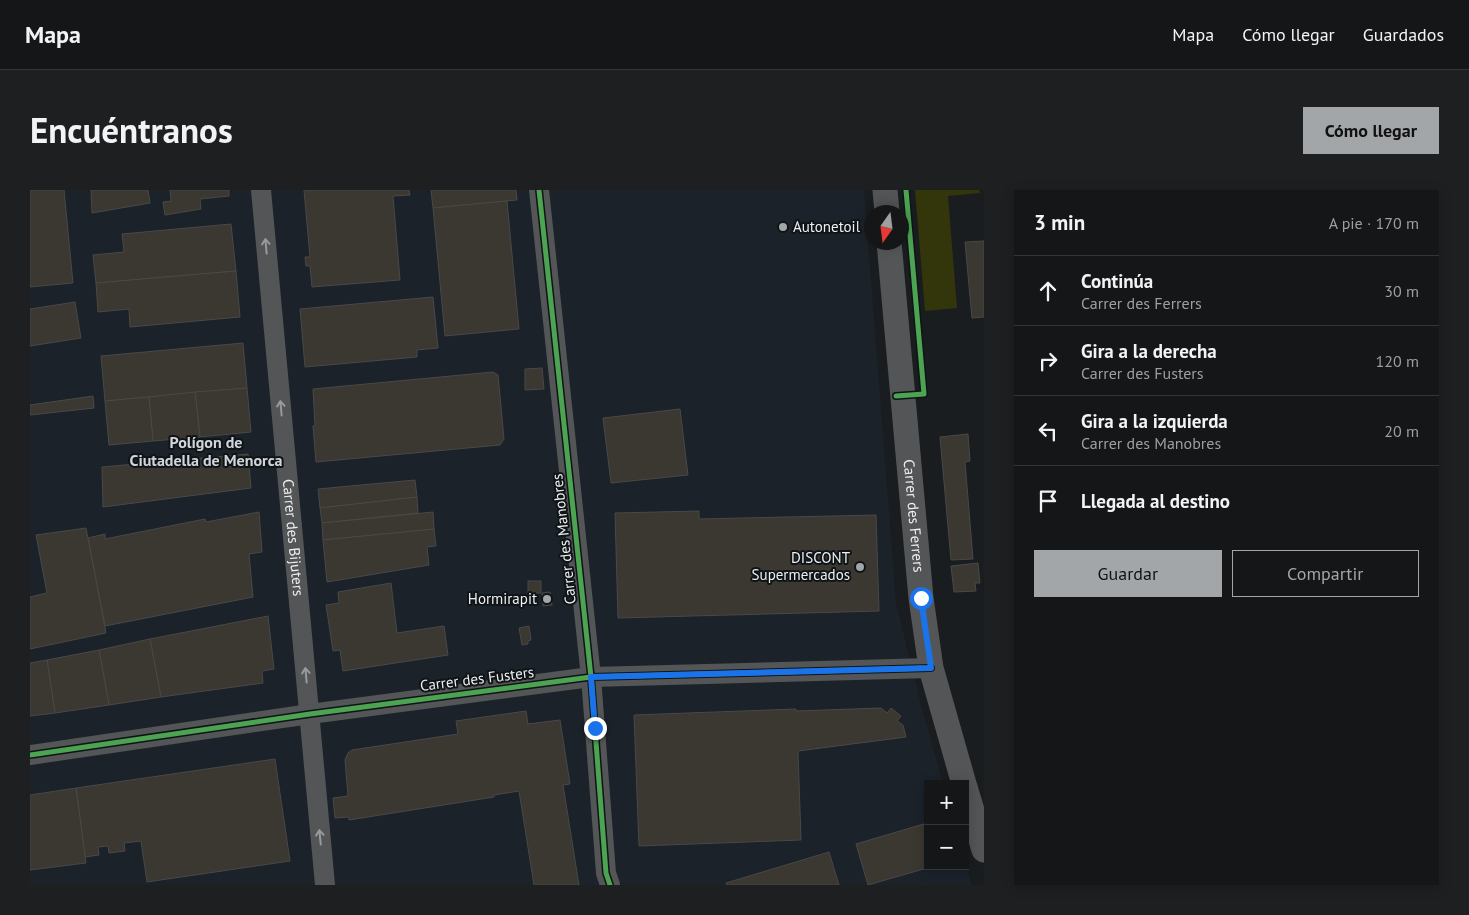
<!DOCTYPE html>
<html lang="es">
<head>
<meta charset="utf-8">
<style>
  body { margin:0; font-family:"PT Sans",sans-serif; background:#1d1f20; color:#f1f3f6 }
  .controls { position:absolute; right:15px; bottom:15px; display:grid; overflow:hidden; border-radius:0px; box-shadow:0 2px 12px #0003 }
  .controls button { width:45px; height:45px; display:grid; place-items:center; padding:0; border:0; border-bottom:1px solid #333536; background:#141617; color:#f1f3f6; font:25px sans-serif }
  .compass { position:absolute; left:834px; top:15px; width:45px; height:45px; border-radius:50%; background:#141617; box-shadow:0 2px 12px #0003; rotate:194deg }
  .stop { position:absolute; width:15px; height:15px; margin:-11px; border:4px solid #1a73e8; border-radius:50%; background:#fff }
  .stop.end { background:#1a73e8; border-color:#fff; box-shadow:0 1px 5px #0008 }
  .list { margin:0; padding:0; list-style:none }
  h2 { display:flex; justify-content:space-between; align-items:center; height:65px; margin:0; padding:0 20px; font-size:21px }
  h2 small { font-size:16px; font-weight:400; color:#9d9fa1 }
  .list li { display:grid; grid-template-columns:32px 1fr auto; gap:15px; align-items:center; box-sizing:border-box; height:70px; padding:0 20px; border-top:1px solid #333536 }
  .list b { display:block; font-size:19px; white-space:nowrap }
  .list p { margin:0; font-size:16px; white-space:nowrap; color:#9d9fa1 }
  .list em { font-size:16px; font-style:normal; color:#9d9fa1 }
  .actions { display:flex; gap:10px; padding:15px 20px }
  .actions a { flex:1; padding:11px 0; border:1px solid #a3a6a9; border-radius:0px; text-align:center; font-size:18px; color:#a3a6a9 }
  .actions .main { background:#a3a6a9; color:#111 }
  .icon { flex:none; width:28px; height:28px; fill:none; stroke:currentColor; stroke-width:2; stroke-linecap:round; stroke-linejoin:round }
  .map { position:relative; flex:none; width:954px; height:695px; overflow:hidden; border-radius:0px }
  header { display:flex; align-items:center; gap:30px; box-sizing:border-box; height:70px; padding:0 25px; background:#141617; border-bottom:1px solid #333536 }
  header strong { font-size:24px }
  nav { display:flex; gap:28px; margin-inline-start:auto; font-size:18px }
  .intro { display:flex; align-items:center; justify-content:space-between; box-sizing:border-box; height:120px; padding:0 30px }
  h1 { margin:0; font-size:35px }
  .button { padding:12px 22px; border-radius:0px; background:#a3a6a9; color:#111; font-size:18px; font-weight:700 }
  main { display:flex; gap:30px; padding:0 30px }
  aside { flex:1; background:#141617; border-radius:0px; box-shadow:0 2px 12px #0003 }
  .map>svg:first-child { display:block }
  .built { fill:#1b222a }
  .green { fill:#33360a }
  .building { fill:#3b3731; stroke:#484948 }
  .lines { fill:none; stroke-linecap:round; stroke-linejoin:round }
  .minor { stroke:#535556; stroke-width:20 }
  .tertiary { stroke:#535556; stroke-width:25 }
  .cycleway-casing { stroke:#101417; stroke-width:8 }
  .cycleway { stroke:#4ca352; stroke-width:5 }
  .oneway { stroke:#989b9d }
  .route { stroke:#1a73e8; stroke-width:6 }
  .poi-dot { fill:#a3a6a9; stroke:#101417; stroke-width:2 }
  .labels { text-anchor:middle; stroke-width:4; stroke-linejoin:round; paint-order:stroke }
  .poi-label { font-size:15px; fill:#edf0f3; stroke:#101417; text-anchor:end }
  .street-label { font-size:15px; fill:#edf0f3; stroke:#101417 }
  .neighbourhood-label { font-size:16px; font-weight:bold; fill:#d0d6dc; stroke:#101417 }
</style>
</head>
<body>
<header>
<strong>Mapa</strong>
<nav><a>Mapa</a><a>Cómo llegar</a><a>Guardados</a></nav>
</header>
<div class="intro"><h1>Encuéntranos</h1><a class="button">Cómo llegar</a></div>
<main>
<div class="map">
<svg width="954" height="695" viewBox="0 0 954 695">
  <rect width="100%" height="100%" fill="#1a1d1f"/>
  <polygon class="built" points="0,0 834,0 866,413 891,515 913,594 898,594 898,676 935,676 935,671 942,695 0,695"/>
  <polygon class="green" points="885,0 949,0 950,3 918,6 927,118 895,121"/>
  <g class="building">
    <polygon points="0,0 34,0 43,93 0,97"/>
    <polygon points="61,0 118,0 120,13 62,23"/>
    <polygon points="140,0 199,0 199,6 170,9 171,19 135,25 133,12 141,11"/>
    <polygon points="274,0 379,0 380,5 363,6 370,90 282,97 280,76 276,76 275,67 280,67"/>
    <polygon points="401,0 486,0 487,10 403,18"/>
    <polygon points="477,11 489,139 415,146 403,18"/>
    <polygon points="201,34 206,81 66,93 63,65 94,62 92,44"/>
    <polygon points="954,51 954,127 942,128 935,52"/>
    <polygon points="206,81 210,127 100,137 99,119 68,122 66,93"/>
    <polygon points="403,107 408,158 387,160 387,167 275,177 270,119"/>
    <polygon points="45,112 51,148 0,156 0,119"/>
    <polygon points="213,153 217,198 75,211 71,166"/>
    <polygon points="512,178 514,199 495,200 495,179"/>
    <polygon points="463,182 468,185 474,249 470,255 286,272 283,236 285,236 283,199"/>
    <polygon points="217,198 221,242 170,247 165,202"/>
    <polygon points="165,202 170,247 123,251 119,207"/>
    <polygon points="63,206 64,218 0,225 0,215"/>
    <polygon points="119,207 123,251 79,255 75,211"/>
    <polygon points="650,219 658,285 581,293 573,228"/>
    <polygon points="938,244 940,271 935,272 943,369 921,370 910,247"/>
    <polygon points="218,264 221,298 73,317 72,277"/>
    <polygon points="385,290 387,307 290,318 288,299"/>
    <polygon points="387,307 388,323 292,333 290,318"/>
    <polygon points="669,321 669,329 846,325 849,421 588,428 585,323"/>
    <polygon points="229,322 232,362 219,364 223,407 75,436 58,348 75,344 75,349 175,329 176,332"/>
    <polygon points="403,322 404,339 293,350 292,333"/>
    <polygon points="56,338 76,443 0,459 0,407 17,403 6,345"/>
    <polygon points="404,339 406,356 397,357 399,375 297,392 293,350"/>
    <polygon points="948,373 950,393 945,393 946,401 924,402 921,376"/>
    <rect x="498" y="391" width="13" height="12"/>
    <polygon points="361,393 367,443 414,436 418,465 313,481 310,460 303,461 296,415 309,413 308,402"/>
    <polygon points="520,402 522,415 513,416 512,403"/>
    <polygon points="238,426 244,479 232,481 233,493 131,507 120,449"/>
    <polygon points="499,436 501,450 498,451 498,454 492,455 489,438"/>
    <polygon points="120,449 131,507 79,515 69,460"/>
    <polygon points="69,460 79,515 25,523 17,470"/>
    <polygon points="17,470 25,523 0,526 0,473"/>
    <polygon points="851,518 857,523 861,518 871,526 867,531 873,535 876,547 768,561 771,650 609,656 604,525 766,519 766,521"/>
    <polygon points="496,521 498,534 530,530 540,594 533,595 549,695 504,695 489,601 464,605 464,607 319,630 319,627 305,628 303,608 318,606 315,570 318,563 322,560 428,544 426,531"/>
    <polygon points="245,569 260,671 117,692 111,651 94,653 95,661 79,663 78,656 68,657 69,665 55,667 46,598"/>
    <polygon points="46,598 56,673 0,680 0,605"/>
    <polygon points="897,633 898,676 904,676 838,695 826,654"/>
    <polygon points="799,662 809,695 697,695 696,693"/>
  </g>
  <g class="lines">
    <g class="minor">
      <path id="s1" d="M231,0L295,695"/>
      <polyline points="509,0 561,487 576,683 580,695"/>
      <polyline points="0,565 280,524 561,487 901,478"/>
    </g>
    <g class="tertiary">
      <polyline points="855,0 857,22"/>
      <path id="s2" d="M859,52L891,408L901,478L934,594"/>
      <polyline points="935,597 954,660"/>
    </g>
    <g class="cycleway-casing">
      <g id="cycleway">
        <polyline points="509,0 561,487 576,683 580,695"/>
        <polyline points="866,206 894,204 876,0"/>
        <polyline points="0,565 280,524 561,487 901,478"/>
      </g>
    </g>
    <use href="#cycleway" class="cycleway"/>
  </g>
  <defs><path id="oneway-shaft" d="M-6 0H5M1.5-3L5.5 0L1.5 3" fill="none" stroke-width="1.6" stroke-linecap="round" stroke-linejoin="round" transform="scale(1.25)"/></defs>
  <g class="oneway">
    <use href="#oneway-shaft" transform="translate(236 56) rotate(-95)"/>
    <use href="#oneway-shaft" transform="translate(251 218) rotate(-95)"/>
    <use href="#oneway-shaft" transform="translate(276 485) rotate(-95)"/>
    <use href="#oneway-shaft" transform="translate(290 647) rotate(-96)"/>
  </g>
  <g class="lines">
    <polyline class="route" points="565,538 561,487 901,478 891,408"/>
  </g>
  <g class="poi-dot">
    <circle cx="753" cy="37" r="5"/>
    <circle cx="830" cy="377" r="5"/>
    <circle cx="517" cy="409" r="5"/>
  </g>
  <g class="labels">
    <g class="poi-label">
      <text x="763" y="42" text-anchor="start">Autonetoil</text>
      <text x="820" y="373">DISCONT<tspan x="820" dy="17">Supermercados</tspan></text>
      <text x="507" y="414">Hormirapit</text>
    </g>
    <g class="street-label">
      <text dy="5" stroke="none"><textPath href="#s2" startOffset="275">Carrer des Ferrers</textPath></text>
      <text dy="5" stroke="none"><textPath href="#s1" startOffset="349">Carrer des Bijuters</textPath></text>
      <text transform="translate(534 349) rotate(-96)" y="5">Carrer des Manobres</text>
      <text transform="translate(447 489) rotate(-7)" y="5">Carrer des Fusters</text>
    </g>
    <g class="neighbourhood-label">
      <text x="176" y="258">Polígon de<tspan x="176" dy="18">Ciutadella de Menorca</tspan></text>
    </g>
  </g>
</svg>
<div class="controls">
<button>+</button>
<button>−</button>
</div>
<svg class="compass" viewBox="-18 -18 36 36"><path d="M0-13l5 13h-10z" fill="#e53935"/><path d="M0 13l5-13h-10z" fill="#9d9fa1"/></svg>
<div class="stop" style="left:891px;top:408px"></div>
<div class="stop end" style="left:565px;top:538px"></div>
</div>
<aside>
<h2>3 min<small>A pie · 170 m</small></h2>
<ul class="list">
<li><svg class="icon" aria-label="ahead" viewBox="0 0 24 24"><path d="M12 20V5M6 11l6-6 6 6"/></svg><div><b>Continúa</b><p>Carrer des Ferrers</p></div><em>30 m</em></li>
<li><svg class="icon" aria-label="right" viewBox="0 0 24 24"><path d="M7 20v-9h11M14 6l5 5-5 5"/></svg><div><b>Gira a la derecha</b><p>Carrer des Fusters</p></div><em>120 m</em></li>
<li><svg class="icon" aria-label="left" viewBox="0 0 24 24"><path d="M17 20v-9H6M10 6l-5 5 5 5"/></svg><div><b>Gira a la izquierda</b><p>Carrer des Manobres</p></div><em>20 m</em></li>
<li><svg class="icon" aria-label="arrive" viewBox="0 0 24 24"><path d="M6 21V4h12l-3 4 3 4H6"/></svg><div><b>Llegada al destino</b></div></li>
</ul>
<div class="actions"><a class="main">Guardar</a><a>Compartir</a></div>
</aside>
</main>
</body>
</html>
